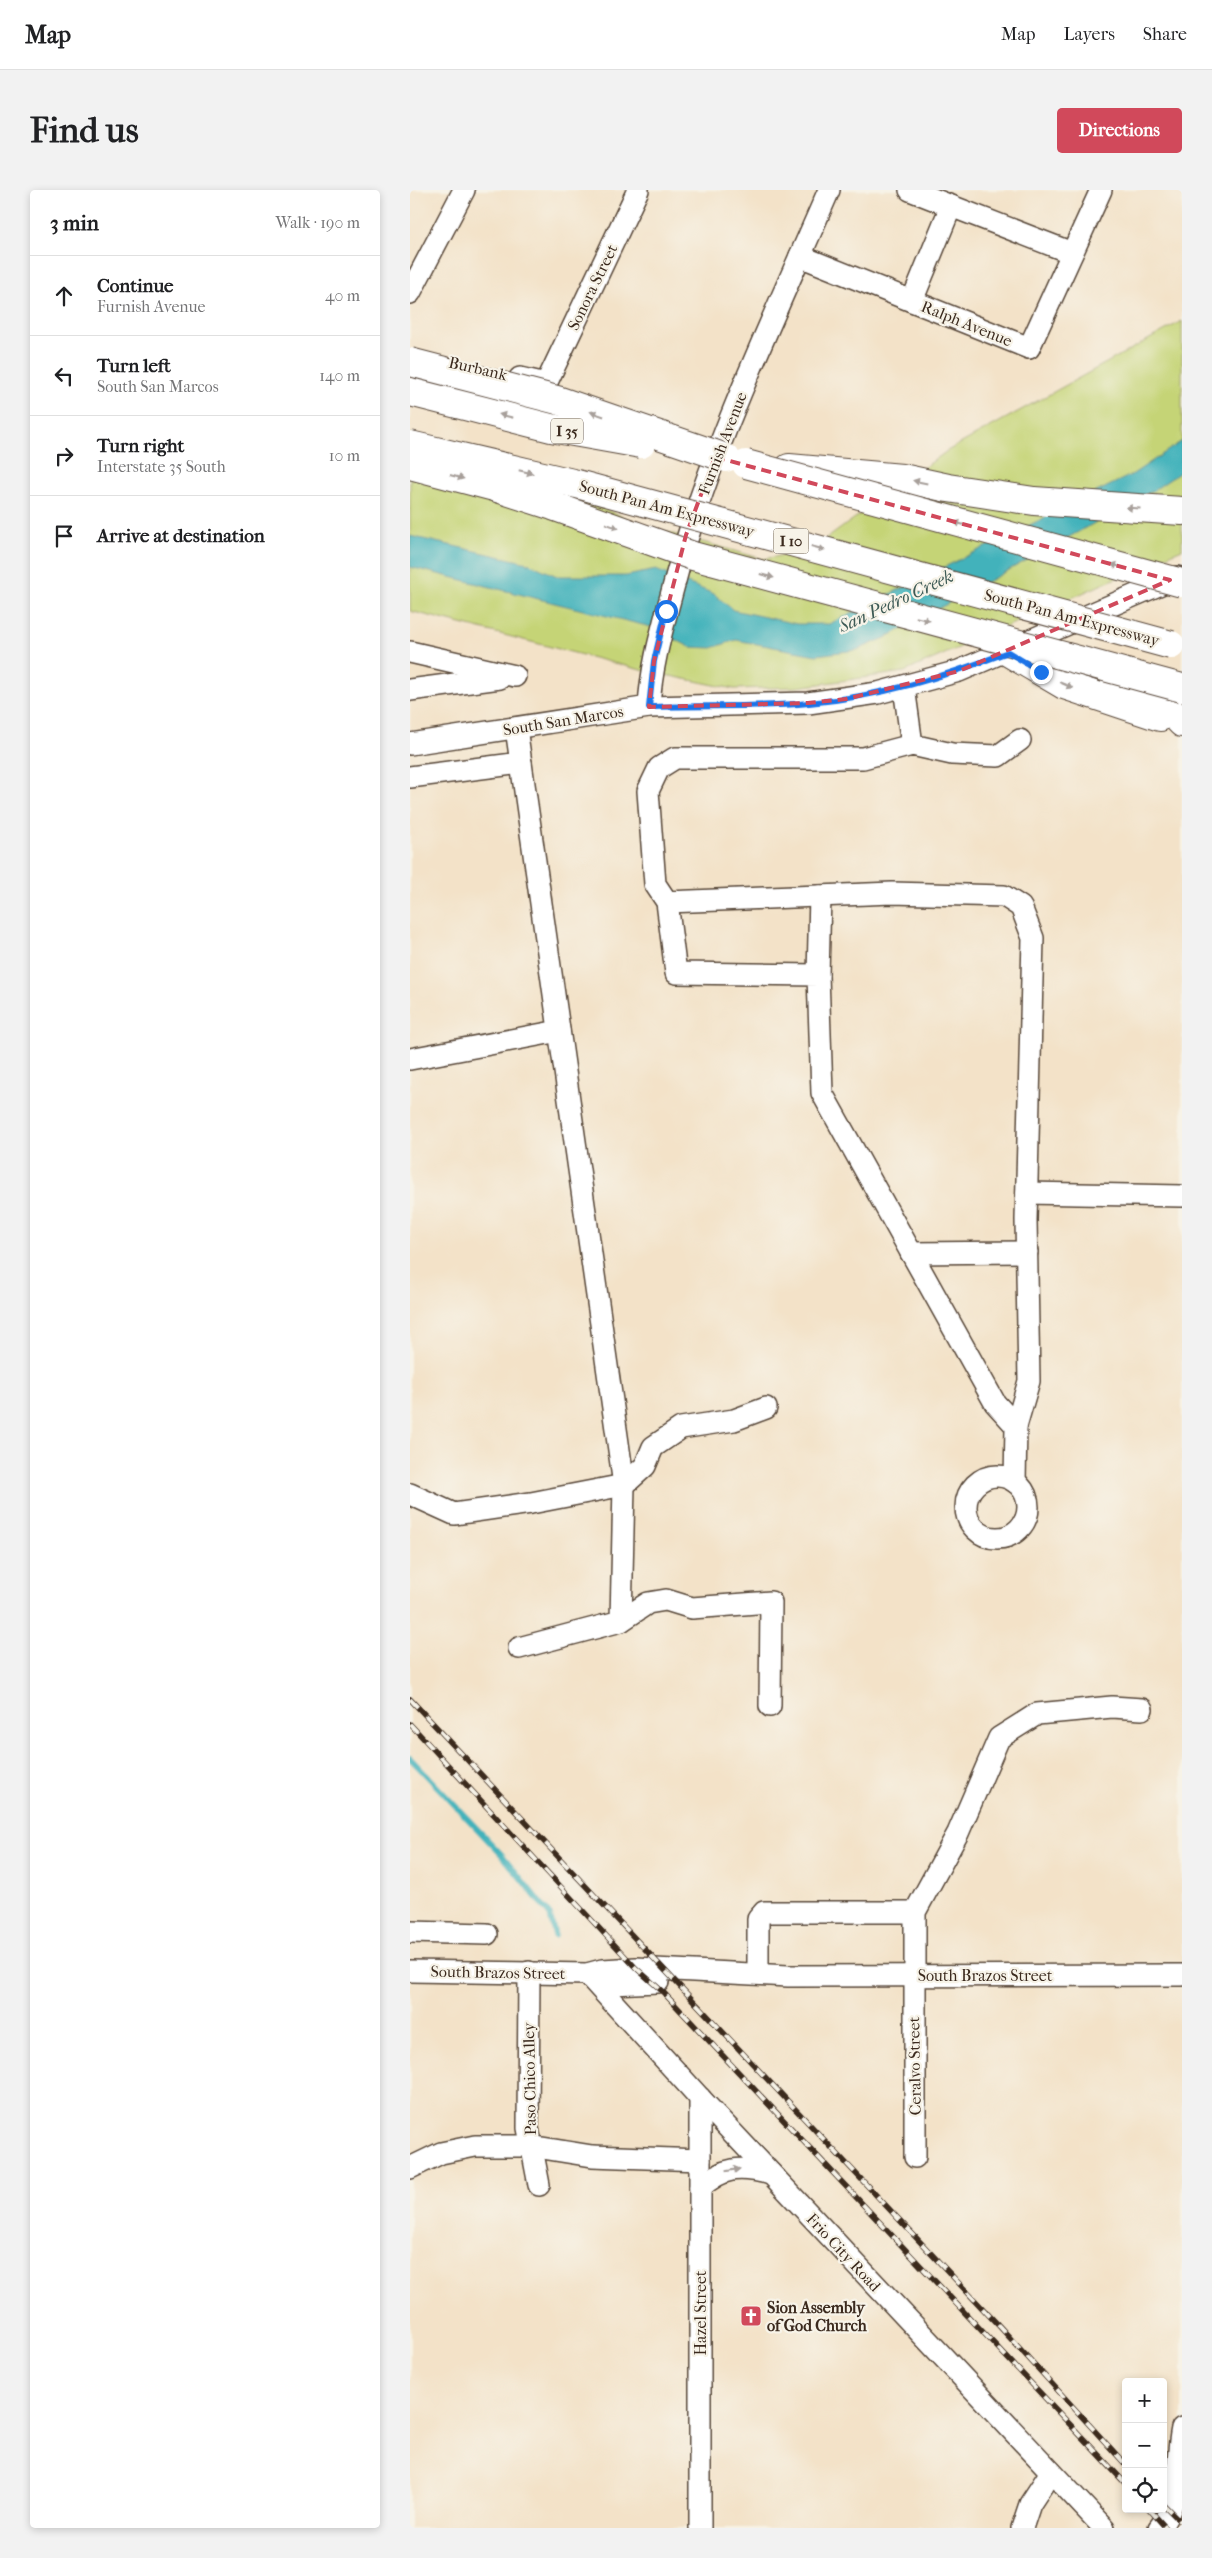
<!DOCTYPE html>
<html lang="en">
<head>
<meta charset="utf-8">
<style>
  body { margin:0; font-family:"IM FELL French Canon",serif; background:#f2f2f2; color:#202124 }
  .controls { position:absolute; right:15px; bottom:15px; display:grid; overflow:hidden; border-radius:5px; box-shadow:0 2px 8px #0003 }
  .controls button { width:45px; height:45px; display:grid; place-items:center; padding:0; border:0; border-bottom:1px solid #e0e0e0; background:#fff; color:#202124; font:25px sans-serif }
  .stop { position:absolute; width:15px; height:15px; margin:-11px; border:4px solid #1a73e8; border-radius:50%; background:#fff }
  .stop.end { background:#1a73e8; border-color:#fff; box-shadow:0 1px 5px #0008 }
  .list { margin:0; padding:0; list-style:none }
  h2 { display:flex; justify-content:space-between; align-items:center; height:65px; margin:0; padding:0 20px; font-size:21px }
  h2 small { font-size:16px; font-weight:400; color:#757577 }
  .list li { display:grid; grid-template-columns:32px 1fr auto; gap:15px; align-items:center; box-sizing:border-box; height:80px; padding:0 20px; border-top:1px solid #e0e0e0 }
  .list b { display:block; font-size:19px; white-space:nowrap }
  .list p { margin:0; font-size:16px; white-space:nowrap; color:#757577 }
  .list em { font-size:16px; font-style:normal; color:#757577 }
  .icon { flex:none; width:28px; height:28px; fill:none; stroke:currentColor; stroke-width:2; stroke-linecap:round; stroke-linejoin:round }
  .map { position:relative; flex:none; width:772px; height:2338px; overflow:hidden; border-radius:5px }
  header { display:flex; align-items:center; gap:30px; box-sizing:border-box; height:70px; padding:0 25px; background:#fff; border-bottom:1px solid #e0e0e0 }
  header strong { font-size:24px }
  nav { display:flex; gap:28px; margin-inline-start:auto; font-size:18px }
  .intro { display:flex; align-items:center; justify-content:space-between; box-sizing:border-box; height:120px; padding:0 30px }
  h1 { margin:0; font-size:35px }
  .button { padding:12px 22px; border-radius:5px; background:#d1495b; color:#fff; font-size:18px; font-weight:700 }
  main { display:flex; gap:30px; padding:0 30px }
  aside { flex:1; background:#fff; border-radius:5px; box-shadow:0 2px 8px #0003 }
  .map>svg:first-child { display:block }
  .green { fill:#c5d476; stroke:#807f4a }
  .water { fill:#42b2bb; stroke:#3e6e6c }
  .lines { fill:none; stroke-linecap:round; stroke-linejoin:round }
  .stream { stroke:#42b2bb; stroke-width:5.5 }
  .minor-casing { stroke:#574638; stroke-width:24 }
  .major-casing { stroke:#574638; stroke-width:30 }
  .highway-casing { stroke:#574638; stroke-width:30 }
  .minor { stroke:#fff; stroke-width:21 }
  .major { stroke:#fff; stroke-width:28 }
  .highway { stroke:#fff; stroke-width:28 }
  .rail-casing { stroke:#3b2a1e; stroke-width:5.5 }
  .rail { stroke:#f7f3e8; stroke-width:4; stroke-dasharray:11; stroke-linecap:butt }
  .highway-bridge-casing { stroke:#574638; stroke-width:30; stroke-linecap:butt }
  .highway-bridge { stroke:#fff; stroke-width:28 }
  .oneway { fill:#a79f9a }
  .route { stroke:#1a73e8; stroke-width:6 }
  .marked { fill:none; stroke:#d1495b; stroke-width:4; stroke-dasharray:10 6; stroke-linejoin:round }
  .labels { text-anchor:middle; stroke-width:4.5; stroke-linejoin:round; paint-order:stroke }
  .shield { fill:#f7f3e8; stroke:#73665b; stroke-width:1 }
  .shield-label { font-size:15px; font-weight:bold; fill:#3b2a1e }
  .street-label { font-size:16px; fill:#3b2a1e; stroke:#f7f3e8 }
  .poi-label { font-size:16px; font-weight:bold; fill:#3b2a1e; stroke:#f7f3e8; text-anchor:start }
  .water-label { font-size:18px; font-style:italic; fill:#3d5a55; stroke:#f7f3e8 }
</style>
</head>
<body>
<header>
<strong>Map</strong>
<nav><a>Map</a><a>Layers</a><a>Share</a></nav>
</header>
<div class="intro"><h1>Find us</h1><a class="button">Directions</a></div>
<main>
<aside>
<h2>3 min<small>Walk · 190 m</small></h2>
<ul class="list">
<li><svg class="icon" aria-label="ahead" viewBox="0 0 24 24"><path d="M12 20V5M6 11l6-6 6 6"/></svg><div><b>Continue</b><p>Furnish Avenue</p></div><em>40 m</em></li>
<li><svg class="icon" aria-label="left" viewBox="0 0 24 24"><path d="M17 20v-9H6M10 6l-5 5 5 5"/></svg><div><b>Turn left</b><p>South San Marcos</p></div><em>140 m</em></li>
<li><svg class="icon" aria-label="right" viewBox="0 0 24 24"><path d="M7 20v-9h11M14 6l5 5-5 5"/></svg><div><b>Turn right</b><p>Interstate 35 South</p></div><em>10 m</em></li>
<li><svg class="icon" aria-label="arrive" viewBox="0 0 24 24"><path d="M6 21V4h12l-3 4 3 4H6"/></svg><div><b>Arrive at destination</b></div></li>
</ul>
</aside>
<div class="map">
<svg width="772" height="2338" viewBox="0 0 772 2338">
  <rect width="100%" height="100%" fill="#f7f3e8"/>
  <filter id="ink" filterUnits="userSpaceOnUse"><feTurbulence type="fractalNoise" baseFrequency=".02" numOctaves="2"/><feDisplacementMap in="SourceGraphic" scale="10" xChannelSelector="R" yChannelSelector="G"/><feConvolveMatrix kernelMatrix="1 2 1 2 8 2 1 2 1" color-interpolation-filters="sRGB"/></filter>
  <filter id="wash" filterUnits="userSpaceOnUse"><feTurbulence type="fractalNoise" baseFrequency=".0096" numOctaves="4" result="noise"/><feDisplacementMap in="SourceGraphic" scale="20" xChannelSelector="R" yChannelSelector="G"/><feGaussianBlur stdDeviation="1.12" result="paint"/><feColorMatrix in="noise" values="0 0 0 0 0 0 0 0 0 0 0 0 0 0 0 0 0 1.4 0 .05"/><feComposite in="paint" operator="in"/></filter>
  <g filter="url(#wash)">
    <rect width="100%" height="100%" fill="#f3e2c8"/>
    <polygon class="green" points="772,131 772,359 494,482 388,497 324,499 231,480 0,421 0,243 68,263 229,334 353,369 401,360 537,261"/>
    <polygon class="water" points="772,251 772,281 741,302 475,448 447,460 406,465 326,450 302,458 280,457 241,437 0,377 0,346 118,373 147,386 216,386 246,380 304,404 323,420 387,434 419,434 723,284"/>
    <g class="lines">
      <polyline class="stream" points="0,1568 93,1666 140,1725 145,1746"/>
    </g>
  </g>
  <g filter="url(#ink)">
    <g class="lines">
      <g class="minor-casing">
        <g id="minor">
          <polyline points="500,0 541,16 502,111"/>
          <polyline points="541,16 662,63"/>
          <polyline points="390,66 619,158 691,0"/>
          <polyline points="0,103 54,0"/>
          <polyline points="110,188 136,194 228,0"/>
          <polyline points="0,462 105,486"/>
          <polyline points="494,497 502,555"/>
          <polyline points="0,500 90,488"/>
          <path d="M239,517C241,477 252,440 262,402C298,262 362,132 419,0"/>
          <polyline points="106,538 214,1295 211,1431 109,1458"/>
          <polyline points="0,554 239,517 398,513 468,503 549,481 767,387"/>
          <polyline points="0,587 111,573"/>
          <polyline points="257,712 482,703 594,706 611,717 623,748 616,1030 619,1191 606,1236"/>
          <polyline points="408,785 410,706"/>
          <polyline points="0,869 149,841"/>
          <polyline points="617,1003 772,1006"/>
          <polyline points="501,1063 617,1062"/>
          <circle cx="587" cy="1317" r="31"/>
          <polyline points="605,1292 606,1236 585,1213 412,903 408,785 266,783 257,712 245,694 238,601 249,578 265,568 453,568 502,555 542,564 588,566 610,550"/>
          <polyline points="0,1304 44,1324 121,1313 214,1295 235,1276 243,1257 271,1238 324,1230 356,1218"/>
          <polyline points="211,1431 238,1413 256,1410 282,1418 361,1412 360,1516"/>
          <polyline points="0,1742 77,1744"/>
          <polyline points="0,1781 177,1784 192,1780 226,1778 378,1786 772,1785"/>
          <polyline points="119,1782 118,1938 129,1995"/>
          <polyline points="348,1783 348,1729 354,1722 505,1722"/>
          <polyline points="177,1784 290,1908 694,2338"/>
          <polyline points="178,1785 201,1794 248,1792"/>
          <polyline points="290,1908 290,2338"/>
          <polyline points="505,1967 505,1722 548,1643 589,1548 627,1524 702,1517 732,1519"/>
          <polyline points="0,1978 31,1963 65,1956 120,1956 182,1966 290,1970"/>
          <path d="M290,1998C314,1976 331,1976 361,1984"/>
          <polyline points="612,2338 620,2314 641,2282"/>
          <path d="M749,2338C772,2313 765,2270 772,2238"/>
        </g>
      </g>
      <g class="major-casing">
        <g id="major">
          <polyline points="598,462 654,495 750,527"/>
          <polyline points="705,492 745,505 772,533"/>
        </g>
      </g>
      <g class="highway-casing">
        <polyline id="highway" points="379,278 492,288 538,298 624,311 772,321"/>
      </g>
      <use href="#minor" class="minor"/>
      <use href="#major" class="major"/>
      <use href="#highway" class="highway"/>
      <g class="rail-casing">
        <g id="rail">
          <polyline points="0,1509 591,2138 716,2275"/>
          <polyline points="0,1534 226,1778 252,1801 716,2294"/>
          <polyline points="753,2314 772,2333"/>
          <polyline points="739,2319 756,2338"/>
        </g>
      </g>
      <use href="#rail" class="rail"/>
      <g class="highway-bridge-casing">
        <g id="highway-bridge">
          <polyline points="0,172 147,210 316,268"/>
          <polyline points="0,202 141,238 231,254"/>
          <polyline points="0,255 167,294 761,455"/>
          <polyline points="336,274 772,393"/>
          <polyline points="0,275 84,297 143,316 283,366 772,498"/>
        </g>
      </g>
      <use href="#highway-bridge" class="highway-bridge"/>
    </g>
    <defs><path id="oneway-solid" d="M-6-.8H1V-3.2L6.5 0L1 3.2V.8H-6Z" transform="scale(1.25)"/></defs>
    <g class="oneway">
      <use href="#oneway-solid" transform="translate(187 224) rotate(-161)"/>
      <use href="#oneway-solid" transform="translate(96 226) rotate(-166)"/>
      <use href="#oneway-solid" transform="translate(116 282) rotate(13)"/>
      <use href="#oneway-solid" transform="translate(47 287) rotate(15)"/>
      <use href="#oneway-solid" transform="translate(510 292) rotate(-168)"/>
      <use href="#oneway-solid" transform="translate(723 318) rotate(-177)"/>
      <use href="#oneway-solid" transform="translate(551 334) rotate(-165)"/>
      <use href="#oneway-solid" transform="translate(202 336) rotate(20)"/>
      <use href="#oneway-solid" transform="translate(408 358) rotate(15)"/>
      <use href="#oneway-solid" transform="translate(708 376) rotate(-165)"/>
      <use href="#oneway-solid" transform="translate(357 386) rotate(15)"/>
      <use href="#oneway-solid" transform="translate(513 429) rotate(14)"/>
      <use href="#oneway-solid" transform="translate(656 495) rotate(23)"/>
      <use href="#oneway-solid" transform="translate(323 1980) rotate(-9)"/>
    </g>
  </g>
  <g class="lines" filter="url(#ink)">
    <path class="route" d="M256,421L244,471L239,517C292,515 347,518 399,513C469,507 534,487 598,462L631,482"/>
  </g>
  <path class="marked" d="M305,267L760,390L549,481L436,509L398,513L239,517L244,471L276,345Z"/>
  <defs>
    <g id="church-square" transform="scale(1.125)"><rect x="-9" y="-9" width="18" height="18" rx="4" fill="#d1495b" stroke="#f7f3e8"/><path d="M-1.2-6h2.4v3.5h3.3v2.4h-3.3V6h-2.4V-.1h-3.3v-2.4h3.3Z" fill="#fff"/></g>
  </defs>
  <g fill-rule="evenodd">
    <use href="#church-square" x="341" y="2126"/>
  </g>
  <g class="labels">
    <g class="shield">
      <rect x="141" y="228.5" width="32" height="25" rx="4"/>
      <rect x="363.5" y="338.5" width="35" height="25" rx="4"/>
    </g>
    <g class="shield-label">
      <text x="157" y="246">I 35</text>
      <text x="381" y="356">I 10</text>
    </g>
    <g class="street-label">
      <text transform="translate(182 97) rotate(-64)" y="6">Sonora Street</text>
      <text transform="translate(557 133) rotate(22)" y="6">Ralph Avenue</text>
      <text transform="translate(68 178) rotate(13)" y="6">Burbank</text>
      <text transform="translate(312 253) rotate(-69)" y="6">Furnish Avenue</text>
      <text transform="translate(257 318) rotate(15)" y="6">South Pan Am Expressway</text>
      <text transform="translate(662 427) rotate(15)" y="6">South Pan Am Expressway</text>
      <text transform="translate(153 530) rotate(-9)" y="6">South San Marcos</text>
      <text transform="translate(88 1782) rotate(1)" y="6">South Brazos Street</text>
      <text x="575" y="1791">South Brazos Street</text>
      <text transform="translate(504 1876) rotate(-91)" y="6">Ceralvo Street</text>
      <text transform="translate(119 1889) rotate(-91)" y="6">Paso Chico Alley</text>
      <text transform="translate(434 2062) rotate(47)" y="6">Frio City Road</text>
      <text transform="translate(290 2123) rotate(-90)" y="6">Hazel Street</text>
    </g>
    <g class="poi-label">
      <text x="357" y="2123">Sion Assembly<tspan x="357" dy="18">of God Church</tspan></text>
    </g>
    <g class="water-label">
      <text transform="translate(486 411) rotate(-25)" y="6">San Pedro Creek</text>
    </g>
  </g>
</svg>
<div class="controls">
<button>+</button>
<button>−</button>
<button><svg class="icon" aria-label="locate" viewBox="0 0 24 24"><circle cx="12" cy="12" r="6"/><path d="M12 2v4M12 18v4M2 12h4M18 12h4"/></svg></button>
</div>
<div class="stop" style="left:256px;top:421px"></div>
<div class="stop end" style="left:631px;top:482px"></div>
</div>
</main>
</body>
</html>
